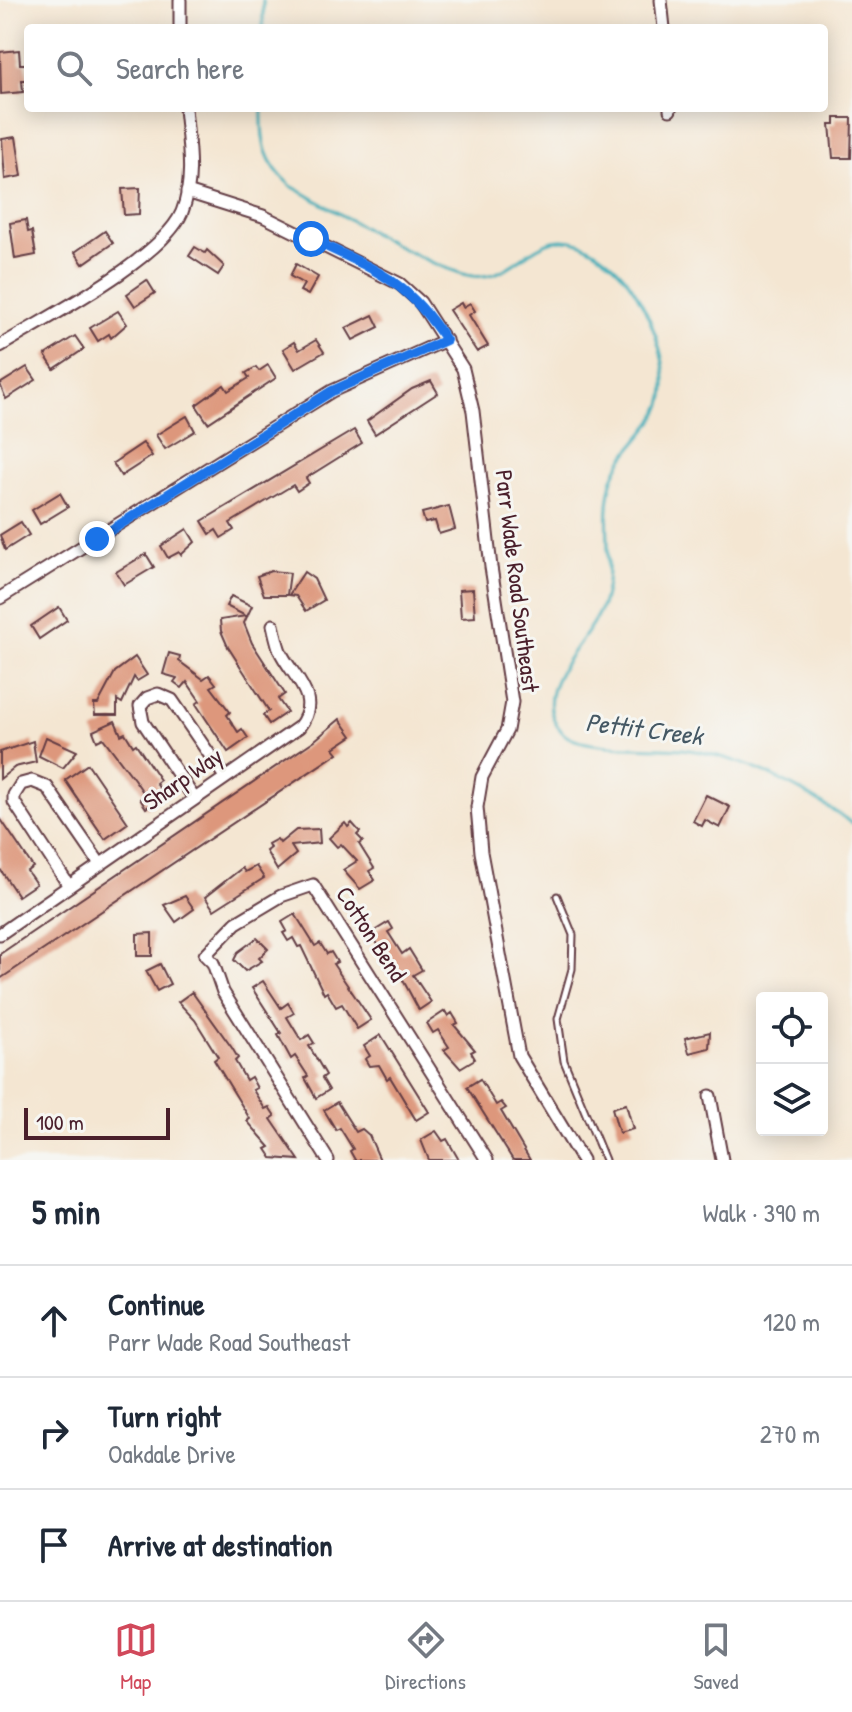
<!DOCTYPE html>
<html lang="en">
<head>
<meta charset="utf-8">
<style>
  body { margin:0; font-family:"Patrick Hand",sans-serif; background:#f6f6f7; color:#1f2937 }
  .controls { position:absolute; right:24px; bottom:24px; display:grid; overflow:hidden; border-radius:8px; box-shadow:0 4px 20px #0003 }
  .controls button { width:72px; height:72px; display:grid; place-items:center; padding:0; border:0; border-bottom:2px solid #e0e1e3; background:#fff; color:#1f2937; font:40px sans-serif }
  .scale { position:absolute; left:24px; bottom:20px; width:146px; box-sizing:border-box; padding-left:8px; border:4px solid #4a1f2b; border-top:0; font-size:22px; line-height:28px; white-space:nowrap; color:#4a1f2b; -webkit-text-stroke:6px #f6f6f2; paint-order:stroke }
  .stop { position:absolute; width:24px; height:24px; margin:-18px; border:6px solid #1a73e8; border-radius:50%; background:#fff }
  .stop.end { background:#1a73e8; border-color:#fff; box-shadow:0 2px 8px #0008 }
  .list { margin:0; padding:0; list-style:none }
  h2 { display:flex; justify-content:space-between; align-items:center; height:104px; margin:0; padding:0 32px; font-size:34px }
  h2 small { font-size:26px; font-weight:400; color:#747a83 }
  .list li { display:grid; grid-template-columns:52px 1fr auto; gap:24px; align-items:center; box-sizing:border-box; height:112px; padding:0 32px; border-top:2px solid #e0e1e3 }
  .list b { display:block; font-size:30px; white-space:nowrap }
  .list p { margin:0; font-size:26px; white-space:nowrap; color:#747a83 }
  .list em { font-size:26px; font-style:normal; color:#747a83 }
  .icon { flex:none; width:44px; height:44px; fill:none; stroke:currentColor; stroke-width:2; stroke-linecap:round; stroke-linejoin:round }
  .map { position:relative; flex:none; width:852px; height:1160px; overflow:hidden }
  .search { position:absolute; background:#fff; box-shadow:0 4px 20px #0003; left:24px; right:24px; top:24px; height:88px; display:flex; align-items:center; gap:20px; box-sizing:border-box; padding:0 28px; border-radius:8px; color:#747a83; font-size:30px }
  .sheet { height:440px; background:#fff }
  nav { display:flex; justify-content:space-around; align-items:center; box-sizing:border-box; height:112px; border-top:2px solid #e0e1e3; background:#fff; font-size:22px; color:#747a83 }
  nav a { display:grid; justify-items:center; gap:4px }
  nav .on { color:#d1495b }
  .map>svg:first-child { display:block }
  .lines { fill:none; stroke-linecap:round; stroke-linejoin:round }
  .stream { stroke:#3dadb9; stroke-width:3 }
  .building { fill:#dd977b }
  .service-casing { stroke:#643d44; stroke-width:9 }
  .minor-casing { stroke:#643d44; stroke-width:15 }
  .service { stroke:#fff; stroke-width:5 }
  .minor { stroke:#fff; stroke-width:11 }
  .route { stroke:#1a73e8; stroke-width:10 }
  .labels { text-anchor:middle; stroke-width:6; stroke-linejoin:round; paint-order:stroke }
  .street-label { font-size:24px; fill:#4a1f2b; stroke:#f6f6f2 }
  .water-label { font-size:26px; font-style:italic; fill:#455864; stroke:#f6f6f2 }
</style>
</head>
<body>
<div class="map">
<svg width="852" height="1160" viewBox="0 0 852 1160">
  <rect width="100%" height="100%" fill="#f6f6f2"/>
  <filter id="ink" filterUnits="userSpaceOnUse"><feTurbulence type="fractalNoise" baseFrequency=".0125" numOctaves="2"/><feDisplacementMap in="SourceGraphic" scale="16" xChannelSelector="R" yChannelSelector="G"/><feConvolveMatrix kernelMatrix="1 2 1 2 8 2 1 2 1" color-interpolation-filters="sRGB"/></filter>
  <filter id="wash" filterUnits="userSpaceOnUse"><feTurbulence type="fractalNoise" baseFrequency=".006" numOctaves="4" result="noise"/><feDisplacementMap in="SourceGraphic" scale="32" xChannelSelector="R" yChannelSelector="G"/><feGaussianBlur stdDeviation="1.8" result="paint"/><feColorMatrix in="noise" values="0 0 0 0 0 0 0 0 0 0 0 0 0 0 0 0 0 1.4 0 .05"/><feComposite in="paint" operator="in"/></filter>
  <g filter="url(#wash)">
    <rect width="100%" height="100%" fill="#f4e6d2"/>
    <g class="lines">
      <g class="stream">
        <polyline points="263,28 263,0"/>
        <path d="M262,108C261,143 264,162 291,186C346,216 403,255 463,274C519,291 534,213 594,250C611,261 626,276 636,293C653,322 675,377 660,409C648,434 621,453 613,479C600,519 616,564 602,605C589,643 523,691 563,733C580,751 656,746 682,749C743,756 801,788 852,823"/>
      </g>
    </g>
    <g id="blocks">
      <g class="building">
        <polygon points="19,50 20,64 26,64 28,80 22,80 23,92 1,94 0,52"/>
        <polygon points="835,118 852,118 851,158 833,158 830,124 835,124"/>
        <polygon points="16,137 22,176 5,179 2,139"/>
        <polygon points="140,188 139,214 124,215 122,189"/>
        <polygon points="26,220 28,232 32,231 36,255 15,259 10,223"/>
        <polygon points="105,231 113,243 83,264 75,252"/>
        <polygon points="195,247 205,253 207,250 224,266 218,275 189,256"/>
        <polygon points="296,264 318,277 308,295 300,291 304,284 290,276"/>
        <polygon points="147,280 155,293 135,306 127,294"/>
        <polygon points="461,303 463,307 470,303 475,311 469,315 488,346 477,352 449,310"/>
        <polygon points="118,311 127,324 111,338 109,334 98,341 90,328"/>
        <polygon points="373,315 379,327 353,340 346,328"/>
        <polygon points="75,336 84,349 54,369 45,355"/>
        <polygon points="316,340 324,352 295,369 283,349 294,342 299,350"/>
        <polygon points="268,365 276,378 208,423 196,405 224,385 228,391 249,378 246,373 256,367 259,371"/>
        <polygon points="27,367 36,380 6,399 0,384"/>
        <polygon points="431,381 438,393 375,434 367,421 412,389"/>
        <polygon points="187,416 195,431 165,449 156,435"/>
        <polygon points="354,430 362,443 306,478 309,483 297,491 293,485 230,523 234,530 221,538 216,530 210,534 202,521"/>
        <polygon points="143,443 152,456 121,476 113,463"/>
        <polygon points="60,493 68,507 40,524 32,510"/>
        <polygon points="449,506 455,529 439,534 435,521 425,523 422,513"/>
        <polygon points="21,522 29,535 5,550 0,535"/>
        <polygon points="187,529 195,542 181,555 179,552 168,558 161,546"/>
        <polygon points="146,554 154,567 124,585 116,572"/>
        <polygon points="271,571 290,573 287,595 264,595 257,576"/>
        <polygon points="304,572 314,579 324,600 306,611 296,596 289,595"/>
        <polygon points="473,589 475,617 461,618 459,590"/>
        <polygon points="231,596 252,606 244,623 252,643 285,694 278,699 287,712 269,724 263,715 269,711 228,647 221,631 220,620 246,616 226,606"/>
        <polygon points="59,607 67,620 39,639 31,626"/>
        <polygon points="169,653 180,656 179,661 203,679 209,675 216,684 211,687 230,712 227,715 238,732 242,729 248,738 228,752 196,704 200,701 187,682 182,688 174,682 177,678 163,674"/>
        <polygon points="135,657 147,675 137,681 134,677 122,703 117,700 117,715 95,715 94,704 98,704 115,672"/>
        <polygon points="340,719 352,736 334,748 338,753 0,979 0,954 315,740"/>
        <polygon points="115,721 121,735 125,733 133,746 136,744 160,780 156,783 164,796 146,808 140,799 145,795 134,779 103,738 97,741 93,731"/>
        <polygon points="46,737 77,751 63,768 39,756"/>
        <polygon points="33,741 36,762 15,767 0,779 0,752"/>
        <polygon points="88,764 128,823 105,839 65,780"/>
        <polygon points="706,795 730,807 720,828 705,820 702,826 693,821"/>
        <polygon points="0,818 33,867 27,871 36,884 18,896 0,869"/>
        <polygon points="345,823 348,827 352,823 360,832 357,835 363,841 359,844 374,868 369,871 375,880 360,889 343,870 357,861 341,844 337,847 329,838"/>
        <polygon points="319,829 320,843 291,846 296,854 277,870 266,851 270,848 268,844 277,839 280,843 296,830"/>
        <polygon points="256,866 264,878 214,910 205,897 242,868 245,872"/>
        <polygon points="185,896 194,909 176,922 164,905"/>
        <polygon points="295,914 315,946 320,943 327,954 331,952 337,962 333,964 371,1020 357,1029 342,1004 336,1007 327,992 324,994 301,946 298,947 293,938 288,941 283,933 287,931 282,922"/>
        <polygon points="389,922 393,929 388,932 402,954 409,949 422,970 413,975 431,1002 419,1010 397,969 394,971 371,933"/>
        <polygon points="152,933 152,956 137,956 137,934"/>
        <polygon points="257,938 268,949 259,958 262,961 245,971 234,960 238,952"/>
        <polygon points="160,964 170,984 157,991 146,971"/>
        <polygon points="263,981 281,1008 288,1003 294,1013 287,1017 301,1040 309,1035 314,1043 309,1046 326,1075 322,1078 329,1090 316,1098 305,1078 308,1076 295,1056 291,1059 278,1035 281,1033 252,988"/>
        <polygon points="192,992 232,1048 238,1058 235,1061 246,1080 251,1077 257,1088 253,1090 265,1109 269,1107 275,1116 271,1119 299,1160 272,1158 266,1149 270,1147 247,1121 250,1119 214,1060 218,1057 195,1020 178,1002"/>
        <polygon points="445,1011 448,1016 452,1013 458,1023 454,1025 475,1050 471,1052 475,1059 460,1068 444,1050 449,1047 438,1030 433,1033 427,1023"/>
        <polygon points="710,1032 709,1048 689,1053 685,1038"/>
        <polygon points="381,1035 429,1112 416,1120 390,1077 387,1079 379,1065 369,1066 365,1059 370,1056 364,1046"/>
        <polygon points="480,1079 496,1105 501,1102 506,1108 501,1111 530,1160 513,1160 467,1087"/>
        <polygon points="337,1102 356,1132 362,1129 369,1135 380,1160 355,1160 350,1151 353,1149 340,1128 336,1130 324,1110"/>
        <polygon points="626,1104 633,1129 619,1133 612,1108"/>
        <polygon points="436,1131 443,1141 447,1139 459,1160 429,1160 421,1140"/>
      </g>
    </g>
  </g>
  <g filter="url(#ink)">
    <use href="#blocks" fill-opacity="0" stroke="#643d44" stroke-width="2"/>
    <g class="lines">
      <g class="service-casing">
        <polyline id="service" points="557,896 573,935 572,969 558,1019 564,1061 605,1160"/>
      </g>
      <g class="minor-casing">
        <g id="minor">
          <polyline points="661,0 664,28"/>
          <polyline points="180,28 180,0"/>
          <polyline points="670,108 670,110"/>
          <polyline points="187,192 263,216 400,284 420,302 463,369 473,411 491,567 512,702 507,730 482,777 477,807 481,852 519,1056 582,1160"/>
          <path d="M0,346C46,318 162,259 182,212C195,179 188,142 185,108"/>
          <polyline points="0,598 332,391 446,340"/>
          <polyline points="194,798 143,722 140,706 147,698 158,694 172,700 225,777"/>
          <polyline points="69,886 14,802 14,795 21,784 32,781 47,787 100,864"/>
          <path d="M0,934L299,727C323,697 292,677 280,651C277,643 275,633 273,625"/>
          <polyline points="710,1096 722,1160"/>
          <polyline points="328,1160 223,992 213,963 205,955 236,923 281,896 313,885 487,1160"/>
        </g>
      </g>
      <use href="#service" class="service"/>
      <use href="#minor" class="minor"/>
    </g>
  </g>
  <g class="lines" filter="url(#ink)">
    <path class="route" d="M97,539L332,391L446,340C405,278 375,270 311,239"/>
  </g>
  <g class="labels">
    <g class="street-label">
      <text transform="translate(517 581) rotate(83)" y="8">Parr Wade Road Southeast</text>
      <text transform="translate(183 779) rotate(-35)" y="8">Sharp Way</text>
      <text transform="translate(371 934) rotate(57)" y="8">Cotton Bend</text>
    </g>
    <g class="water-label">
      <text transform="translate(644 729) rotate(7)" y="9">Pettit Creek</text>
    </g>
  </g>
</svg>
<div class="controls">
<button><svg class="icon" aria-label="locate" viewBox="0 0 24 24"><circle cx="12" cy="12" r="6"/><path d="M12 2v4M12 18v4M2 12h4M18 12h4"/></svg></button>
<button><svg class="icon" aria-label="layers" viewBox="0 0 24 24"><path d="M12 4l9 5-9 5-9-5zM3 14l9 5 9-5"/></svg></button>
</div>
<div class="scale">100 m</div>
<div class="stop" style="left:311px;top:239px"></div>
<div class="stop end" style="left:97px;top:539px"></div>
<div class="search"><svg class="icon" aria-label="search" viewBox="0 0 24 24"><circle cx="10" cy="10" r="6"/><path d="M15 15l6 6"/></svg>Search here</div>
</div>
<section class="sheet">
<h2>5 min<small>Walk · 390 m</small></h2>
<ul class="list">
<li><svg class="icon" aria-label="ahead" viewBox="0 0 24 24"><path d="M12 20V5M6 11l6-6 6 6"/></svg><div><b>Continue</b><p>Parr Wade Road Southeast</p></div><em>120 m</em></li>
<li><svg class="icon" aria-label="right" viewBox="0 0 24 24"><path d="M7 20v-9h11M14 6l5 5-5 5"/></svg><div><b>Turn right</b><p>Oakdale Drive</p></div><em>270 m</em></li>
<li><svg class="icon" aria-label="arrive" viewBox="0 0 24 24"><path d="M6 21V4h12l-3 4 3 4H6"/></svg><div><b>Arrive at destination</b></div></li>
</ul>
</section>
<nav>
<a class="on"><svg class="icon" aria-label="map" viewBox="0 0 24 24"><path d="M3 6l6-2 6 2 6-2v14l-6 2-6-2-6 2zM9 4v14M15 6v14"/></svg>Map</a>
<a><svg class="icon" aria-label="directions" viewBox="0 0 24 24"><path d="M12 3l9 9-9 9-9-9zM9 14v-3h6M13 9l2 2-2 2"/></svg>Directions</a>
<a><svg class="icon" aria-label="saved" viewBox="0 0 24 24"><path d="M7 4h10v16l-5-4-5 4z"/></svg>Saved</a>
</nav>
</body>
</html>
